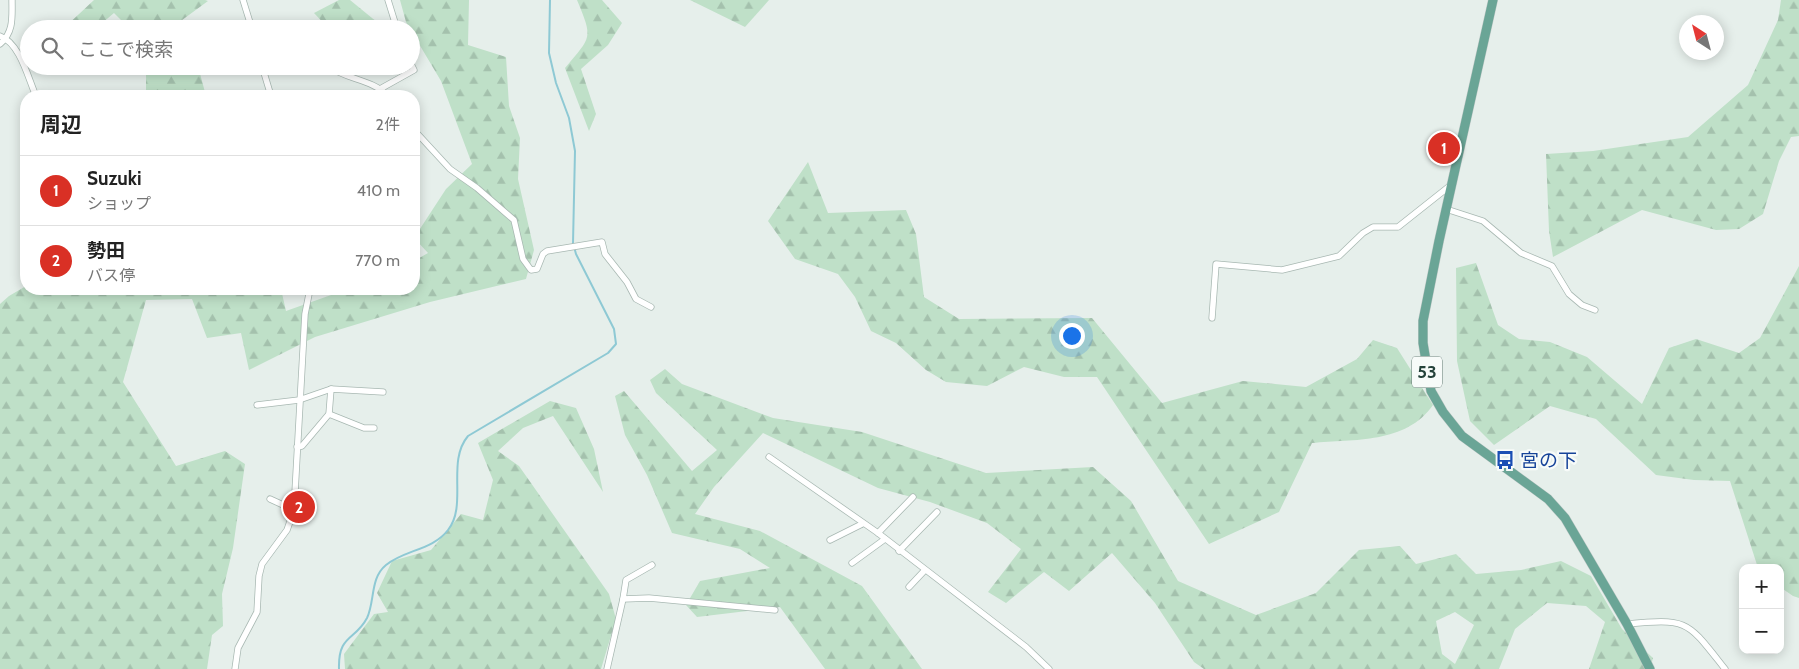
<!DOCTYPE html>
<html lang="ja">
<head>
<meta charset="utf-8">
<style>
  body { margin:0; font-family:Cabin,"Noto Sans JP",sans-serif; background:#f6f6f6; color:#222 }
  .controls { position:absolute; right:15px; bottom:15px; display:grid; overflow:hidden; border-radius:10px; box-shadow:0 2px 12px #0003 }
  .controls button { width:45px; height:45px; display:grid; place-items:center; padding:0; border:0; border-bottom:1px solid #e0e0e0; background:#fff; color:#222; font:25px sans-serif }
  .compass { position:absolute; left:1679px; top:15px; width:45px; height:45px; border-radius:50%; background:#fff; box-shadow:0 2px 12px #0003; rotate:324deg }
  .you { position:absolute; left:1071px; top:335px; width:18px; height:18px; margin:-12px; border:4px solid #fff; border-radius:50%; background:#1a73e8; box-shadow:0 0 0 8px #1a73e833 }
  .badge { display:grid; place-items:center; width:32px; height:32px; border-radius:50%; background:#d93025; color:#fff; font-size:16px; font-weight:700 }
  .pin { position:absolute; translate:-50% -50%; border:2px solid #fff; box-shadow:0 1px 5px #0006 }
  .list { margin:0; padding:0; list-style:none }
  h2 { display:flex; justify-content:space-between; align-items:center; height:65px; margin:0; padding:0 20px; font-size:21px }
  h2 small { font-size:16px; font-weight:400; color:#767676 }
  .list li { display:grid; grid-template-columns:32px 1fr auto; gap:15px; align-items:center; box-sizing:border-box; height:70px; padding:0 20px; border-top:1px solid #e0e0e0 }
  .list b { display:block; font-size:19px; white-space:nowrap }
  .list p { margin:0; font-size:16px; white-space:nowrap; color:#767676 }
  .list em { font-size:16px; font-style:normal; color:#767676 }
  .icon { flex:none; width:28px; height:28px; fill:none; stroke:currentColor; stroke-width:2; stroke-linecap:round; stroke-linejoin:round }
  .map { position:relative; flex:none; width:1799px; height:669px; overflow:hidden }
  .search { position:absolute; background:#fff; box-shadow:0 2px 12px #0003; left:20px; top:20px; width:400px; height:55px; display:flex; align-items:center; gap:12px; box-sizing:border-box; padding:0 18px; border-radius:28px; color:#767676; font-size:19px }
  .panel { position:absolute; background:#fff; box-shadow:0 2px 12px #0003; left:20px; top:90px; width:400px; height:205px; border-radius:20px }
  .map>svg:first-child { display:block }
  .forest { fill:url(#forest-firs); fill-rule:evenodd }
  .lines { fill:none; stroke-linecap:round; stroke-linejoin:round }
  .stream { stroke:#8ec9d4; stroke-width:2 }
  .street-casing { stroke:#a8b8b2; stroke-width:7 }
  .primary-casing { stroke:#c2cac8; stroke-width:10 }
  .street { stroke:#fff; stroke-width:5.5 }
  .primary { stroke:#6aa596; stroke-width:9 }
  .labels { text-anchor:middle; stroke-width:4.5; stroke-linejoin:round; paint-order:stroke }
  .shield { fill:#f7fbf9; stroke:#637a73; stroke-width:1 }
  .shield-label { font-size:18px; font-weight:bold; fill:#24423a }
  .transit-label { font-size:19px; fill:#164399; stroke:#f7fbf9; text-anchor:start }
</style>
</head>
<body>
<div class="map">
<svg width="1799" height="669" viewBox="0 0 1799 669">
  <defs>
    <pattern id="forest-firs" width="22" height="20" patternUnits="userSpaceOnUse" patternTransform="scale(1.25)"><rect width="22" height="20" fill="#bfe0c8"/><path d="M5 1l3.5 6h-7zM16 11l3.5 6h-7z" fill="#a4c1ad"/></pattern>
  </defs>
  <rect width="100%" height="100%" fill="#e6efeb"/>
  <g class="forest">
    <polygon points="94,0 205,0 208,1 178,23 182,29 130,29 114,13 95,29 63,29"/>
    <polygon points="339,0 350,0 383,27 382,29 329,29 314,13"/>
    <polygon points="400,0 469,0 468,45 506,57 509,106 520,138 518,179 534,250 526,279 430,302 315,337 249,370 241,333 207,338 192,299 146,300 123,382 176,466 225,451 245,464 233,548 222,594 223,626 212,635 207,669 0,669 0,304 9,296 26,286 26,289 281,289 286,311 348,289 414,289 414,261 428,253 414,238 446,189 472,164 441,81 406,22"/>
    <path d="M577,0H602L622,23L608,45L581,69L596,114L589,131L565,68C592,36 593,39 577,0Z"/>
    <polygon points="690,0 769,0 745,27"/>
    <polygon points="1781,0 1799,0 1799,136 1791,137 1779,161 1763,214 1739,229 1716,230 1642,210 1553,257 1549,231 1546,154 1593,151 1688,137 1748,85 1778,20"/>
    <polygon points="146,66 198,66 206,96 146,96"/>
    <path d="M808,162L828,213L906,210L916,234L924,297L959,319L1092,318L1162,403L1243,381L1306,387L1357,359L1373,340L1397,348L1433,405C1406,444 1354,439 1312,443L1279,512L1209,544L1097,377H1064L1024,367L987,386L946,382L926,370L896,343L871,331L855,297L838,274L795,259L768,221Z"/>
    <polygon points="1476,263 1498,325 1519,339 1550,342 1587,357 1642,404 1669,348 1696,339 1739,353 1760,338 1799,266 1799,598 1793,596 1780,587 1780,568 1758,568 1730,481 1694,480 1656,475 1596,419 1550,406 1494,445 1470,421 1457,361 1456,268"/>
    <path d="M665,369L682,384L773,418L862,432L986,473L1093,467L1131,501L1178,581L1256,615L1316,593L1359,550L1400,546L1416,564L1456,554L1476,574L1521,570L1561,561L1591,576L1622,629L1653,658L1650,669H1589L1605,622L1586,606L1547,603L1515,629L1499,669H1204L1194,662L1155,603L1112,553L1069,591L1044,572L1006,603L988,592L1021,549L987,523L930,502L878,488L763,433L714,487L695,514L760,531L862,586L922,669H825L780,607L697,617L686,605L700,581L770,568L740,549L672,533L647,475L625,435L615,396L624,391L692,471L717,450L656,393L650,380ZM1455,612L1474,625L1455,664L1442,654L1436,621Z"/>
    <polygon points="550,401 576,408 594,449 603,492 553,416 523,428 498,451 519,466 609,594 616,619 601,669 345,669 344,654 374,614 388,612 377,593 392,561 431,550 461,514 483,520 493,480 478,443"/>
  </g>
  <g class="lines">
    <path class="stream" d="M339,669C338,634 355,641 367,618C375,601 370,578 386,565C404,550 433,550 448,530C468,505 446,462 468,436L608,353L616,344L614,329L576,254L573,243L575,151L569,118L556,83L549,53L550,0"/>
    <g class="street-casing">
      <g id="street">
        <polyline points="243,0 252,29"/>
        <polyline points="388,0 397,29"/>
        <path d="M0,36C20,43 28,78 36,96"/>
        <path d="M0,44C14,32 12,17 12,0"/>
        <polyline points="262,66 271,96"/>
        <path d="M328,66C347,80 372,79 388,96"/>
        <polyline points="380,89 414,70 411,64"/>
        <polyline points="414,130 450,169 477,188 514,220 523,259 531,270 537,269 543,254 547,251 602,242 605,254 627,282 636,299 651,307"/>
        <polyline points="1446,209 1483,221 1521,253 1552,266 1569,294 1582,305 1595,310"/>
        <polyline points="1212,318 1216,264 1282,270 1339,256 1363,233 1373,227 1398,227 1451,185"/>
        <polyline points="257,405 299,400 331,389 383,392"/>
        <polyline points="329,414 364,428 374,428"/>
        <polyline points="297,447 302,446 329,414 331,389"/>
        <polyline points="769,457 878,533 1026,647 1049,669"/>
        <polyline points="270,499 294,510"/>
        <polyline points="878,533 913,497"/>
        <polyline points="830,540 862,524"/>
        <polyline points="899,551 937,512"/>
        <polyline points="852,563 885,539"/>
        <polyline points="652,565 626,580 623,599 649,598 775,610"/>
        <polyline points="909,587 925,570"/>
        <path d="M1627,624C1689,618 1687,621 1725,669"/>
        <polyline points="235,669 238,648 257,612 259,576 262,564 287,530 294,510 305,314 310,289"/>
        <polyline points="607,669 623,599"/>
      </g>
    </g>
    <g class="primary-casing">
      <polyline id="primary" points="1493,0 1439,241 1423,321 1423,343 1431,391 1443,412 1462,436 1548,499 1565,518 1627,624 1650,669"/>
    </g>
    <use href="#street" class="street"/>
    <use href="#primary" class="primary"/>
  </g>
  <defs>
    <g id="bus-bare" transform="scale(1.5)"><path d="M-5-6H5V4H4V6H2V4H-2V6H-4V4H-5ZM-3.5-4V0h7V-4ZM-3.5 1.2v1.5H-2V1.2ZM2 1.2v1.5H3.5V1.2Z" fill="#1a4fb4" stroke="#f7fbf9" stroke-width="2.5" paint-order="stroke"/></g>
  </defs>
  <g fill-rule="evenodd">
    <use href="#bus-bare" x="1505" y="460"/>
  </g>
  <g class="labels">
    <rect class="shield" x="1412" y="356.5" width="30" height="31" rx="4"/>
    <g class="shield-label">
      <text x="1427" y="378">53</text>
    </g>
    <g class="transit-label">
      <text x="1520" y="467">宮の下</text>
    </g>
  </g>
</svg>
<div class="controls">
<button>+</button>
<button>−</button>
</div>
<svg class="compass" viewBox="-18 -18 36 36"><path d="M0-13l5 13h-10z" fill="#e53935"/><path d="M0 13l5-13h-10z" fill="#767676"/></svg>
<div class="you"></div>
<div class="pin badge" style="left:1444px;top:148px">1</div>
<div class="pin badge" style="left:299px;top:507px">2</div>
<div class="search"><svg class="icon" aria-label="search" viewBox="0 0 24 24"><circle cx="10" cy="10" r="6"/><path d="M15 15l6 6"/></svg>ここで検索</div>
<section class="panel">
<h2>周辺<small>2件</small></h2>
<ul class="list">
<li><span class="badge">1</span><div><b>Suzuki</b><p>ショップ</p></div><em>410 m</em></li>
<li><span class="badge">2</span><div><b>勢田</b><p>バス停</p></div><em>770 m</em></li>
</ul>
</section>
</div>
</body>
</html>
